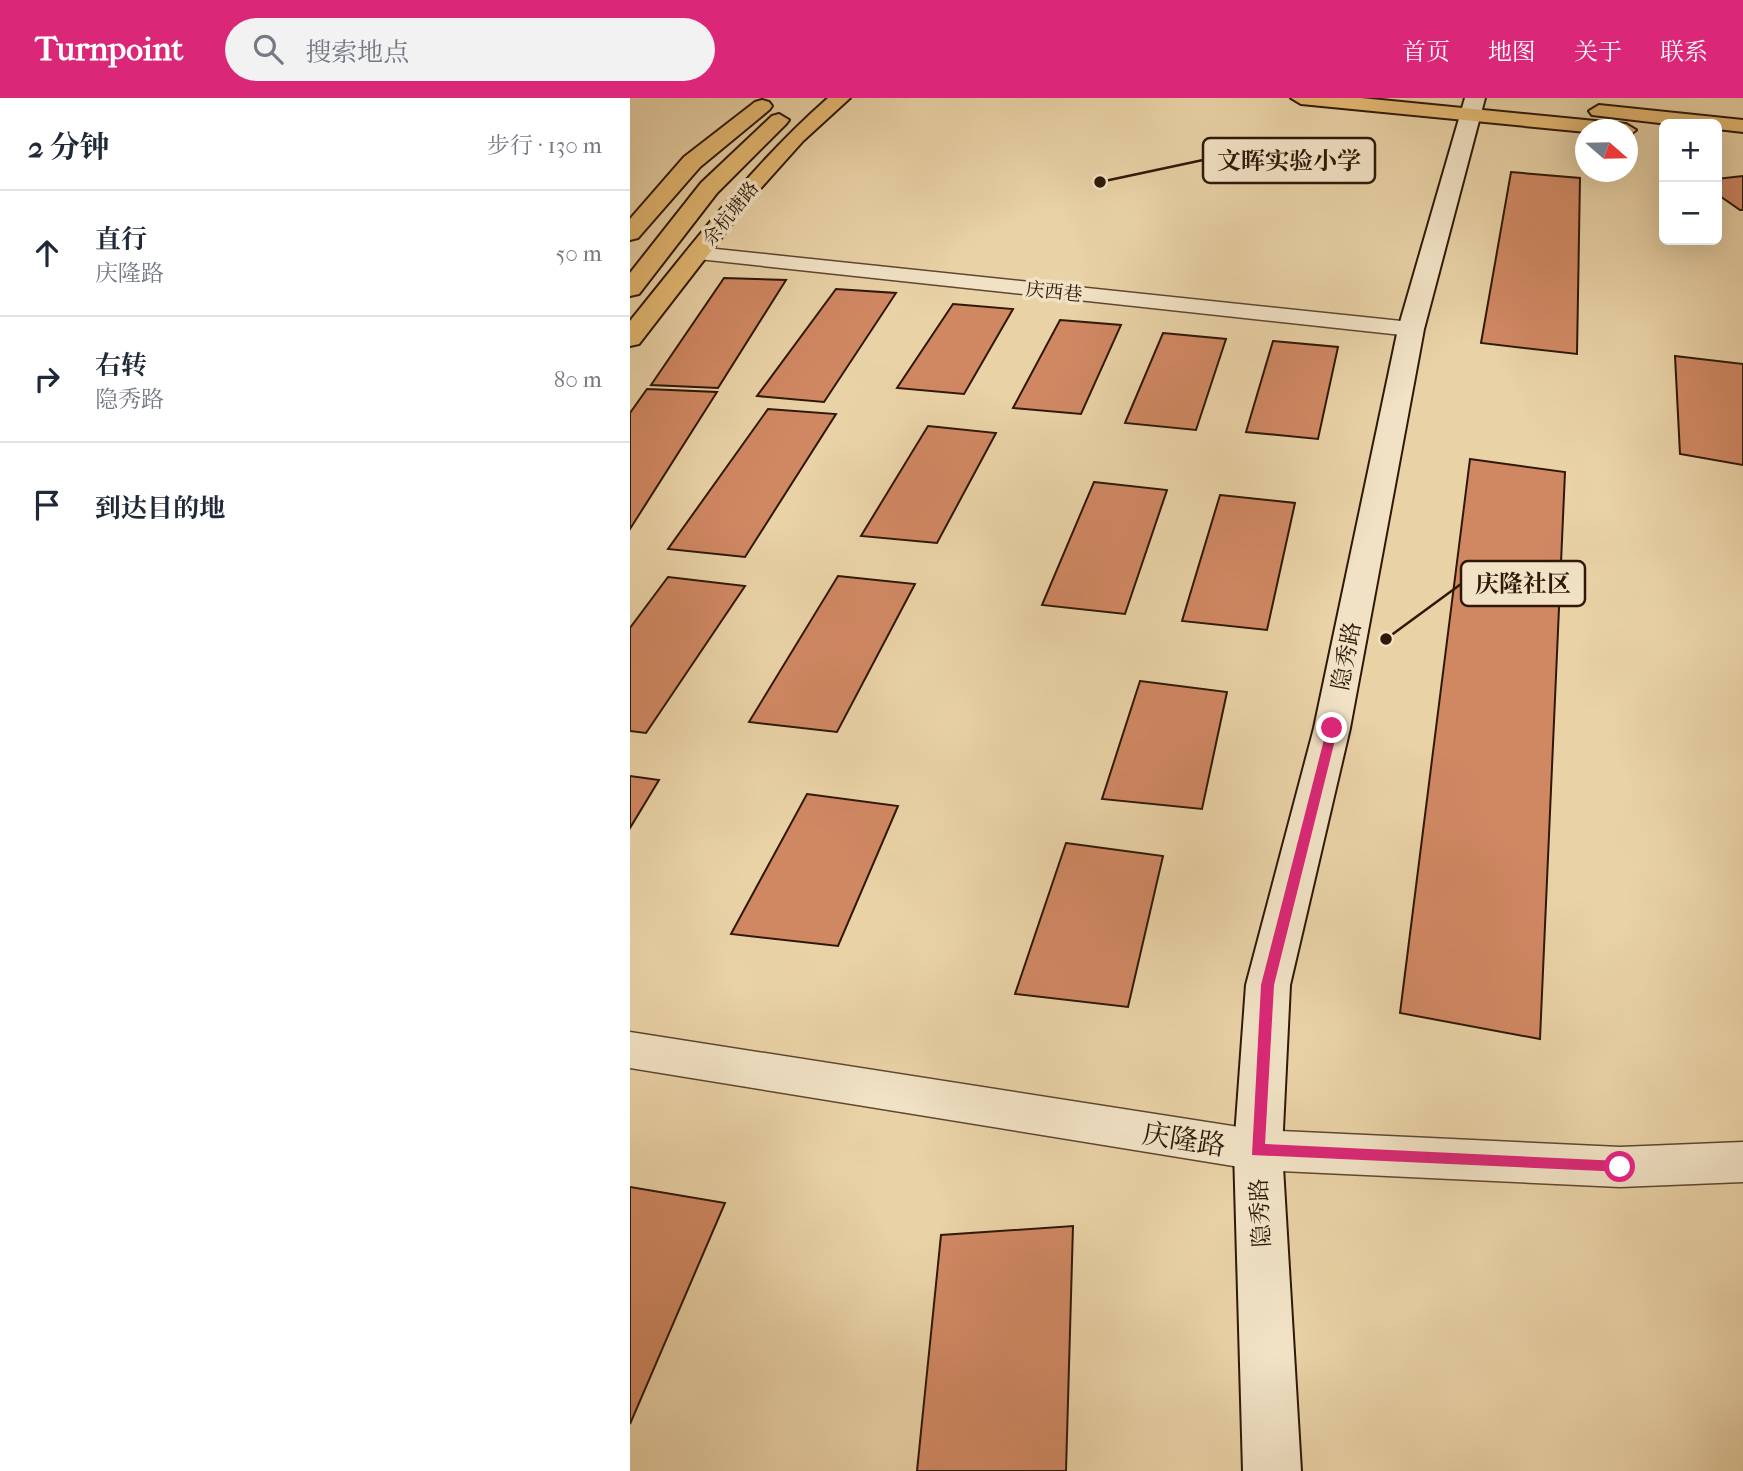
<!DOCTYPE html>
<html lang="zh">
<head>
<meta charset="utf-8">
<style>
  body { margin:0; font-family:"IM FELL French Canon","Noto Serif SC",serif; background:#f2f2f3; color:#1f2937 }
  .controls { position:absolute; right:21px; top:21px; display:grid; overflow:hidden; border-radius:10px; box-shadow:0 7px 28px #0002 }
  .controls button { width:63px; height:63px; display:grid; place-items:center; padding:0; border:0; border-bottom:2px solid #e0e1e3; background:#fff; color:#1f2937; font:35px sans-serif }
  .compass { position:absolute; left:945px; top:21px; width:63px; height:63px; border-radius:50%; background:#fff; box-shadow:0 7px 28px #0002; rotate:110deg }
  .stop { position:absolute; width:21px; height:21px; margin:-16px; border:5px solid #db2777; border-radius:50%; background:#fff }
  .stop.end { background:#db2777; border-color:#fff; box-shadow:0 2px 7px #0008 }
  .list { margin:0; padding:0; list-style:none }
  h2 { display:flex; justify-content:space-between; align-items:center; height:91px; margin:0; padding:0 28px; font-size:30px }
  h2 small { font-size:23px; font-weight:400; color:#747a83 }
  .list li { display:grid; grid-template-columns:46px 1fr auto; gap:21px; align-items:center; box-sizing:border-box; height:126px; padding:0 28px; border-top:2px solid #e0e1e3 }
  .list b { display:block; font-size:26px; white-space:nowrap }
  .list p { margin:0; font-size:23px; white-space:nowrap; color:#747a83 }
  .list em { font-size:23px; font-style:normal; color:#747a83 }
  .icon { flex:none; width:38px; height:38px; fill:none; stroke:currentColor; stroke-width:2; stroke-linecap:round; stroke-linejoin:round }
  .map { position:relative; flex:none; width:1113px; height:1373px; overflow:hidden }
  header { display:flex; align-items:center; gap:42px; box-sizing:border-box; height:98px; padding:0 35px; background:#db2777; color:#fff }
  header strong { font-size:33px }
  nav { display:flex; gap:38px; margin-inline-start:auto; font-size:24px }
  .search { width:490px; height:63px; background:#f2f2f3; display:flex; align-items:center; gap:18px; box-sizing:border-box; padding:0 24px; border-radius:38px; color:#747a83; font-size:26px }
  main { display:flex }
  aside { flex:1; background:#fff }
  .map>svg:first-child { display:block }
  .building { fill:#d08863; stroke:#2f1808; stroke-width:2 }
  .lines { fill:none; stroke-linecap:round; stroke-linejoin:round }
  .street-casing { stroke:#5e4630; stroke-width:3 }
  .secondary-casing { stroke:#2f1808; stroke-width:4 }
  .primary-casing { stroke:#2f1808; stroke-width:4 }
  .street { fill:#f1e2c5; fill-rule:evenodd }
  .secondary { fill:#f1e2c5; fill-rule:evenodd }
  .primary { fill:#e4b973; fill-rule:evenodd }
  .route { fill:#db2777 }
  .labels { text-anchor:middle; stroke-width:7; stroke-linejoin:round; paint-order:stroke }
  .far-street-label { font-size:19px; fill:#2f1808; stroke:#f1e2c5 }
  .street-label { font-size:23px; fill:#2f1808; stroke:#f1e2c5 }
  .near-street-label { font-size:28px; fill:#2f1808; stroke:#f1e2c5 }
  .leader { fill:none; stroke:#2f1808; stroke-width:2.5 }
  .callout-dot { fill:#2f1808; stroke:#f1e2c5; stroke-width:2.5 }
  .callout { fill:#f1e2c5; stroke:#2f1808; stroke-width:2.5 }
  .callout-label { font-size:24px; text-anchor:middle; font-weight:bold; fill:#2f1808 }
</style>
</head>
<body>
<header>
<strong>Turnpoint</strong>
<div class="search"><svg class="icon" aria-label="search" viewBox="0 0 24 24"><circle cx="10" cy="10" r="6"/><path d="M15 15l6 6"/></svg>搜索地点</div>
<nav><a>首页</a><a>地图</a><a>关于</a><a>联系</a></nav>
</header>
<main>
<aside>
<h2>2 分钟<small>步行 · 130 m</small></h2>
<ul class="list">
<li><svg class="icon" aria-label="ahead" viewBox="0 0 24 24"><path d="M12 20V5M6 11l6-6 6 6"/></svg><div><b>直行</b><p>庆隆路</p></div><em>50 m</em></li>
<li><svg class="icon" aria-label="right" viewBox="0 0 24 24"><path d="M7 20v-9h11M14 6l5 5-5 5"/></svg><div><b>右转</b><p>隐秀路</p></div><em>80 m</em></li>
<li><svg class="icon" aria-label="arrive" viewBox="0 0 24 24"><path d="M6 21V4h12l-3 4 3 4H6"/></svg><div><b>到达目的地</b></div></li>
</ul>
</aside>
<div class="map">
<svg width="1113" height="1373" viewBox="0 0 1113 1373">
  <rect width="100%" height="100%" fill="#e9d2a6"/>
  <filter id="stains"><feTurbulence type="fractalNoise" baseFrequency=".00286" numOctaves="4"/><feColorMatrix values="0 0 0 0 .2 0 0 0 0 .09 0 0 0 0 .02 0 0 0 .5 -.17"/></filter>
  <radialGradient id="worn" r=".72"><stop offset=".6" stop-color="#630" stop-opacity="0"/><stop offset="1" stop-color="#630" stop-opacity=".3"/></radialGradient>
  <g class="building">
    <polygon points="881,74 950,80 947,256 851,245"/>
    <polygon points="1113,78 1113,112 1110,112 1087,96 1087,81"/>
    <polygon points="94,180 156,182 88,290 21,287"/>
    <polygon points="206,191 266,195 194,304 127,298"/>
    <polygon points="323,206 383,211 334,296 267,290"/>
    <polygon points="430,222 491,227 451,316 383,310"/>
    <polygon points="533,235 596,241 566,332 495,325"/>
    <polygon points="643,243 708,249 688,341 616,334"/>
    <polygon points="1045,258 1113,266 1113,367 1050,356"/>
    <polygon points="17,291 87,294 0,431 0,315"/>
    <polygon points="138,311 206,316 115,459 38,451"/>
    <polygon points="298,328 366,335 307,445 231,438"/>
    <polygon points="840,361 935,374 910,941 770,915"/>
    <polygon points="464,384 537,392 495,516 412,507"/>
    <polygon points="590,397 665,405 637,532 552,523"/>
    <polygon points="208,478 285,486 207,634 119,624"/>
    <polygon points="38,479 115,488 16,635 0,633 0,530"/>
    <polygon points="510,583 597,594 572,711 472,701"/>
    <polygon points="0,678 29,682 0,730"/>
    <polygon points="177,696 268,708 208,848 101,836"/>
    <polygon points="436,745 533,758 498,909 385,896"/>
    <polygon points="0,1089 95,1105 0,1326"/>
    <polygon points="443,1128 436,1373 287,1373 311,1137"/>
  </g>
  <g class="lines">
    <g class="street-casing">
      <g id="street">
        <polygon points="67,149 781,224 789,226 793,231 789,236 781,238 59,160 56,155 59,150"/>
        <polygon points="0,934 628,1032 990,1049 1113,1044 1113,1084 990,1089 628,1072 0,970"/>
      </g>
    </g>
    <g class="secondary-casing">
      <polygon id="secondary" points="835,0 855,0 794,231 720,630 660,887 652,1052 671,1373 613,1373 604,1052 616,887 684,630 768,231"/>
    </g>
    <g class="primary-casing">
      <g id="primary">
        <path d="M198,0H220L173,43L122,100L9,246L0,248V223C63,145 123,66 198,0Z"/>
        <polygon points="661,0 731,0 996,26 1006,32 998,38 998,32 956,32 956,34 671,6"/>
        <polygon points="132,2 139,4 142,8 139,12 70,69 8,140 0,142 0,121 54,59 125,4"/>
        <polygon points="969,7 1113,22 1113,34 1087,31 1087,26 1038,26 962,17 959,13"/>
        <polygon points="149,16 159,22 156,26 87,95 9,196 0,198 0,175 71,85 142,18"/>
      </g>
    </g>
    <use href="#street" class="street"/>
    <use href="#secondary" class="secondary"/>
    <use href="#primary" class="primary"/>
  </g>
  <polygon class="route" points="702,626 708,630 644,887 635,1046 990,1063 995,1065 995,1074 622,1057 631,887 697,630"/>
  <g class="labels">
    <g class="far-street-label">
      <text transform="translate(100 115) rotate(-51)" y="7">余杭塘路</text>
      <text transform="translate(424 193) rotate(6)" y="7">庆西巷</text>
    </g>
    <g class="street-label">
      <text transform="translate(716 558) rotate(-79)" y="8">隐秀路</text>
      <text transform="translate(630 1115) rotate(-93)" y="8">隐秀路</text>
    </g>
    <g class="near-street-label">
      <text transform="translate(554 1041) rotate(9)" y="10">庆隆路</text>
    </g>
  </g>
  <path class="leader" d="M470 84L573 62M756 541L831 486"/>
  <g class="callout-dot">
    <circle cx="470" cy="84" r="7"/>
    <circle cx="756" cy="541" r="7"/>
  </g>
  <g class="callout">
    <rect x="573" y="40" width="172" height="45" rx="7"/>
    <rect x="831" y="463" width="124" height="45" rx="7"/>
  </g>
  <g class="callout-label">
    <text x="659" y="71">文晖实验小学</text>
    <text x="893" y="494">庆隆社区</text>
  </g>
  <rect width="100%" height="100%" filter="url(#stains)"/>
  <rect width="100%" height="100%" fill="url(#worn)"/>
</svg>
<div class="controls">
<button>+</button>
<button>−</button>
</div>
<svg class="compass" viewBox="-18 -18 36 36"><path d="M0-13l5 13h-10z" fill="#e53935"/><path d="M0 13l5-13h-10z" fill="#747a83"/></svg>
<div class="stop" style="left:990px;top:1069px"></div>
<div class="stop end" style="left:702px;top:630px"></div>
</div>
</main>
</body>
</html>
